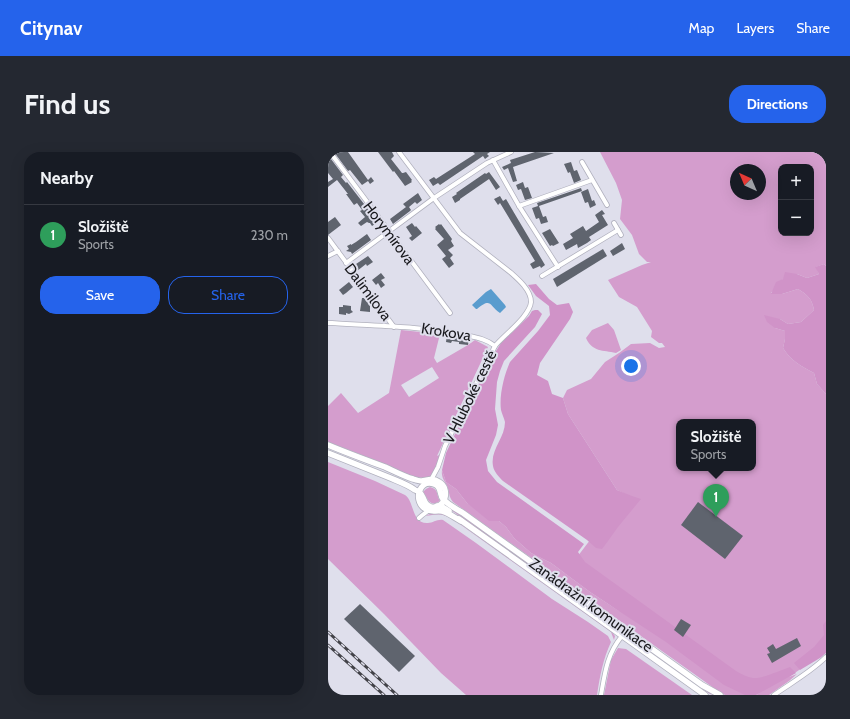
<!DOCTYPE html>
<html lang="en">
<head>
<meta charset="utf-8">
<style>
  body { margin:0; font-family:Cabin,sans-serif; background:#242831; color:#f1f3f6 }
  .controls { position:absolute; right:12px; top:12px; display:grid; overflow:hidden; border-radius:8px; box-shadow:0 4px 16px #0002 }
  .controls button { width:36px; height:36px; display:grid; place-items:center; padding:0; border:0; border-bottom:1px solid #363941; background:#171b24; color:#f1f3f6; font:20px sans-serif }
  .compass { position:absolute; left:402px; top:12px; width:36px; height:36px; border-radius:50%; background:#171b24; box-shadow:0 4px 16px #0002; rotate:316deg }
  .you { position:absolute; left:303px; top:214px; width:14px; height:14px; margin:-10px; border:3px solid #fff; border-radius:50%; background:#1a73e8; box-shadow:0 0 0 6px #1a73e833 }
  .badge { display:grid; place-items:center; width:26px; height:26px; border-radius:50%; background:#2563eb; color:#fff; font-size:13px; font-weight:700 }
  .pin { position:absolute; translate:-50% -33px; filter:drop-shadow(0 1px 2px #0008) }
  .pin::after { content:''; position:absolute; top:21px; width:14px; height:12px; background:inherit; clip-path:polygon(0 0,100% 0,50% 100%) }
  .popup { position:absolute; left:348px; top:267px; width:80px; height:52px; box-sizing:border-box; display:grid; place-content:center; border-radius:8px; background:#171b24; filter:drop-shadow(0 1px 3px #0005); font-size:13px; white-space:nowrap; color:#9ea1a6 }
  .popup b { font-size:15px; color:#f1f3f6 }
  .popup::after { content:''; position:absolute; left:50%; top:100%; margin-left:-8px; border:8px solid transparent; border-top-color:#171b24 }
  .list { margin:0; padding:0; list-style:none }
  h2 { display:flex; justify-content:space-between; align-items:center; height:52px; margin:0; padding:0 16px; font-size:17px }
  h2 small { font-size:13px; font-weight:400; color:#9ea1a6 }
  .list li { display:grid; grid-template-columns:26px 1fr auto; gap:12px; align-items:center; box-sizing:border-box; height:60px; padding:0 16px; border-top:1px solid #363941 }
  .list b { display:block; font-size:15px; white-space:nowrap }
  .list p { margin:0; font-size:13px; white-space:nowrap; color:#9ea1a6 }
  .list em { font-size:13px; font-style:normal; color:#9ea1a6 }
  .actions { display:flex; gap:8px; padding:12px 16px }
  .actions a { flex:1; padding:9px 0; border:1px solid #2563eb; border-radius:16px; text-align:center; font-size:14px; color:#2563eb }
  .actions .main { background:#2563eb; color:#fff }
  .map { position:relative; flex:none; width:498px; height:543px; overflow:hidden; border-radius:16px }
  header { display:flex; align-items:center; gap:24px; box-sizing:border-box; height:56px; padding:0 20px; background:#2563eb; color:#fff }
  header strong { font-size:19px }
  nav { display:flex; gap:22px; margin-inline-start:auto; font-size:14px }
  .intro { display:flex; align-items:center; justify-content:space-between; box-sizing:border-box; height:96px; padding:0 24px }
  h1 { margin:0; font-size:28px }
  .button { padding:10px 18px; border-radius:16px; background:#2563eb; color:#fff; font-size:14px; font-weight:700 }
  main { display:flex; gap:24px; padding:0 24px }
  aside { flex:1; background:#171b24; border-radius:16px; box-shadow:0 4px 16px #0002 }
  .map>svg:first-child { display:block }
  .green { fill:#d49dcd; fill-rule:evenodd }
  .forest { fill:#d093c8 }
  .water { fill:#599cce }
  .building { fill:#5f646e }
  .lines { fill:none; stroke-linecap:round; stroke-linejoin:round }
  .street-casing { stroke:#b1b1be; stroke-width:5.5 }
  .secondary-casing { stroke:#b1b1be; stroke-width:7 }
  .street { stroke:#fff; stroke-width:4 }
  .secondary { stroke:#fff; stroke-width:5.5 }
  .rail-casing { stroke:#424248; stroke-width:3 }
  .rail { stroke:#dfdfec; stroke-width:1.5; stroke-dasharray:4.5; stroke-linecap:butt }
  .labels { text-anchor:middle; stroke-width:4; stroke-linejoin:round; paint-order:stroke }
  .street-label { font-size:15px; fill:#17171b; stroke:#dfdfec }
</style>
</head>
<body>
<header>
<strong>Citynav</strong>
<nav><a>Map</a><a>Layers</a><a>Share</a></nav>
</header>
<div class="intro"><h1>Find us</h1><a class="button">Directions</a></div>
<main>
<aside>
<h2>Nearby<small></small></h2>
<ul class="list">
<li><span class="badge" style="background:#2e9e5b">1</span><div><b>Složiště</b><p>Sports</p></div><em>230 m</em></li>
</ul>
<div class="actions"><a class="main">Save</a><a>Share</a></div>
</aside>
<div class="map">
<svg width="498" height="543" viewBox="0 0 498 543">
  <rect width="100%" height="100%" fill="#dfdfec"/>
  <g class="green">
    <path d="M272,0H498V114L496,112L488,115L491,122L479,126L469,122L455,127L443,141L454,142L470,137C480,143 484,147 486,158L473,170L460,172L452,167L447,176L457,179V187L455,196C463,209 473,214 486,221L489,232L498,242V497L497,500L461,525L469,522L461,529L441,543H428L432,541L426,543H397L390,539L125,350C120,344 122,340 119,334C116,328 113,325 114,318L118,330L128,337L139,351L171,369L178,375L186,386L203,401L223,411L262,440L291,459L237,421L297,342L289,338L240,262L235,246L239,238L263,227L277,210L291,201L303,192L322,191L331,196L337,195L334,191H331L323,185L324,179L309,155L291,145L280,128L314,113L323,110H319L311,102L304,83L292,67L294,48L288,31ZM453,15H483V81H453ZM408,18H432V42H408ZM351,270H425V316H351Z"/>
    <path d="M280,171L286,178L293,198L288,201C275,198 264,200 258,186L264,178Z"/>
    <path d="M73,178L112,182L106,206L109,211L140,193L147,188L160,195L109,304L113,302L110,312L104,324L96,326L84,325L52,310L0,290V254L13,241L30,261L61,241ZM104,215L111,226L81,245L73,233Z"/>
    <path d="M0,310L47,329L77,343C87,350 83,372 100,371C105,371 109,367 115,368L148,391L224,447L260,470L280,484L283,490C275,507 272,524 269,543H138L113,521L56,462L0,407Z"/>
    <path d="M102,335C111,337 108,343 112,349C101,356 100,346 95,340L98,337Z"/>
    <polygon points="117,352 374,534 386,543 382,542 116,353"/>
    <path d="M113,361L124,366L283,479L287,484L286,488L283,480L126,368C115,361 110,362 97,364L102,362Z"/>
    <polygon points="290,496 298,497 364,543 276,543 283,508"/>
  </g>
  <g class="forest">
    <path d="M496,112L498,114V242L489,232L486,221C473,214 463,209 455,196L457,187V179L447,176L439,170L436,163L452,167L460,172L473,170L486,158C484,147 480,143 470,137L454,142H443L448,130L455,127L457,120L469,122L479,126L491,122L487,115Z"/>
    <path d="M208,132L221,147L229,153L241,151L245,160L242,167L212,211L209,223L220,229L224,242L235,246L240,262L289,338L304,344L313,347L290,375L280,389L274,397L268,396L259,388L175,329C171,325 166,320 165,314C162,298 177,286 177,270C176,266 174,262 173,258C171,244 176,223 182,210L210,179L222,163L221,154L208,144L200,133Z"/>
    <path d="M207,158H210L214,162L207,175L176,209L172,219L169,230L167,257L170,273L168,283L158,308L160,319L169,330L256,392L250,400L257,410L408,519C413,522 419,525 425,526C434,527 453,518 462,515L468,521L428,543H417L396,533L338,490L262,440L223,411L203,401L186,386L178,375L171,369H161L139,351L128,337L118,330L114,318L118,301L160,212L173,191L201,164L204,159Z"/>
    <polygon points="498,469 498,501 492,506 472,518 466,511 486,495 496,483 495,473"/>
  </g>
  <path class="water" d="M163,137L177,153L178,155L172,161C161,153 163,145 149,157H148L144,153L158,140Z"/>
  <g class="building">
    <polygon points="6,0 20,0 40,28 43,25 46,29 42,32 40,29 34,33 22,18 20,19"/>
    <polygon points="50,0 64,0 66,4 63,7 74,21 75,21 78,20 84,28 83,29 84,30 77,34 66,19 65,20"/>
    <polygon points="145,0 162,0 159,2 161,4 157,7 155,4 112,33 110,31 105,34 101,28 106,25 108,27 147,2"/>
    <polygon points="207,0 226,1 185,15 189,29 185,30 180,16 176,18 174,15 183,11 182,8"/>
    <polygon points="0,3 15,23 13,25 18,31 19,30 50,70 44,74 42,71 41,71 39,70 33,74 30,71 37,65 32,59 34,58 29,51 26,53 18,42 20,42 9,28 0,35 0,30 5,27 0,21"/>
    <polygon points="243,10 246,19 249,18 253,28 246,31 242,20 240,21 236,12"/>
    <polygon points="161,20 172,35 168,38 161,27 132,47 132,48 127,51 124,45 129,42 128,41 157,21 158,22"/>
    <polygon points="195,30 197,36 200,35 204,46 197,48 193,37 190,38 188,33"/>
    <polygon points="253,36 254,39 211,54 215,65 218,64 220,70 213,72 211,66 208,67 204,56 210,54 209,51"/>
    <polygon points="260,37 264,49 266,48 268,53 262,56 260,50 257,51 253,40"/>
    <polygon points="90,41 94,48 89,52 87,50 81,55 83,58 82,59 65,72 62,67 78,55 75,52"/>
    <polygon points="172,44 175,49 178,47 217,113 213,116 212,114 205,117 202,112 207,109 172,51 170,53 166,47"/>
    <polygon points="274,58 277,62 274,63 280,73 261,85 263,88 259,91 250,96 249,92 238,98 235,92 245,86 242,82 255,74 258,79 271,70 267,63"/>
    <polygon points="7,65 13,73 0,83 0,70"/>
    <polygon points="84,71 87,75 88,74 94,81 84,89 81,86 84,84 78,75"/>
    <polygon points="111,72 112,73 113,72 124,87 123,89 126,94 120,98 125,103 122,106 126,112 121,116 114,107 118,104 109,93 116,87 107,77 108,76 107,75"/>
    <polygon points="222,77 231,91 225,94 224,93 222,94 214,81"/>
    <polygon points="39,82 43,88 24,102 23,100 18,99 21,97 19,94 23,92 23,93 28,90"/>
    <polygon points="294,91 297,97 285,104 282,99"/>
    <polygon points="275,97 279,104 229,135 225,127"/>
    <polygon points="40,104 45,110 39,114 38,112 29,119 25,114"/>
    <polygon points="53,121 57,126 53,128 57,133 53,136 50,131 48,133 44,128"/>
    <polygon points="21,130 25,135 18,141 15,143 11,138"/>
    <polygon points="34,146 39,146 38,149 40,149 40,151 42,151 42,160 32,159"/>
    <polygon points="15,153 23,154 23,158 25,160 21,162 18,161 18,163 11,162 11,155 15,155"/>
    <polygon points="119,183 141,187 140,193 131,192 131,190 124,189 123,191 118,190"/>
    <polygon points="370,350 415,384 397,407 353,373"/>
    <polygon points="32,452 87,504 71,520 16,467"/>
    <polygon points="353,467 363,473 355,485 346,478"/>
    <polygon points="469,486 473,494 444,511 439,502 442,501 439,496 445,492 448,497"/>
  </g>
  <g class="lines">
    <g class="street-casing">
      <g id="street">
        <polyline points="2,0 122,161"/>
        <path d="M71,0L132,81L182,120C190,127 203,138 203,150C202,164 176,183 167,194L117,294L110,315L103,328"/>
        <polyline points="165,8 191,54 230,115"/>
        <polyline points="254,10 279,53"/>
        <polyline points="191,54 264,28"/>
        <polyline points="286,71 293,83"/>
        <polyline points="0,86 66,175"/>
        <polyline points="0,104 10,99"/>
        <polyline points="18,111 106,46 159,11 183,0"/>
        <polyline points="214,124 290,78"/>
        <path d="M0,171H4C47,174 90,174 133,182C145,185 157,186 167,194"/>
        <path d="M91,366C94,363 97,361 101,358"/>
        <path d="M273,543C277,520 279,502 294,484"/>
        <path d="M446,543C463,531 483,520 498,505"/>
      </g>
    </g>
    <g class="secondary-casing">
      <g id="secondary">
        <path d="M0,293C19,301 38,308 57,315C66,319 75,324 85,327C88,328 91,329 94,329C100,328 105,326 111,330C123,337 117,358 103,355C96,353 97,348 94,344C93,341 90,339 87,338C79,332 69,329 60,325C40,317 20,309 0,301"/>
        <polyline points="109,354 113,354 121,359"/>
        <polyline points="131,367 377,543"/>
        <path d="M133,369C127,366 121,361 114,359C107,358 102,361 96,356C85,347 92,327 106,332C114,335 111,342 115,347C120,353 129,357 135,361L374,533L392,543"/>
      </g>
    </g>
    <use href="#street" class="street"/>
    <use href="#secondary" class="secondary"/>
    <g class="rail-casing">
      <g id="rail">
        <polyline points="0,480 69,543"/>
        <polyline points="0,493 56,543"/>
        <polyline points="0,538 2,543"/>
      </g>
    </g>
    <use href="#rail" class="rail"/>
  </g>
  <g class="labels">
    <g class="street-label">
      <text transform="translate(61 81) rotate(53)" y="5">Horymírova</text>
      <text transform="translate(40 140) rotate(53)" y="5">Dalimilova</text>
      <text transform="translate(118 180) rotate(9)" y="5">Krokova</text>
      <text transform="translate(142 245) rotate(-64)" y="5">V Hluboké cestě</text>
      <text transform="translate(263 453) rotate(36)" y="5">Zanádražní komunikace</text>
    </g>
  </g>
</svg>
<div class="controls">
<button>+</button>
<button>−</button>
</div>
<svg class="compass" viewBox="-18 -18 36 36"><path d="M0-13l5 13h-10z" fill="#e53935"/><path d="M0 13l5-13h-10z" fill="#9ea1a6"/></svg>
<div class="you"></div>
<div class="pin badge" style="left:388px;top:365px;background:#2e9e5b">1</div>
<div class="popup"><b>Složiště</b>Sports</div>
</div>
</main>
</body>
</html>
